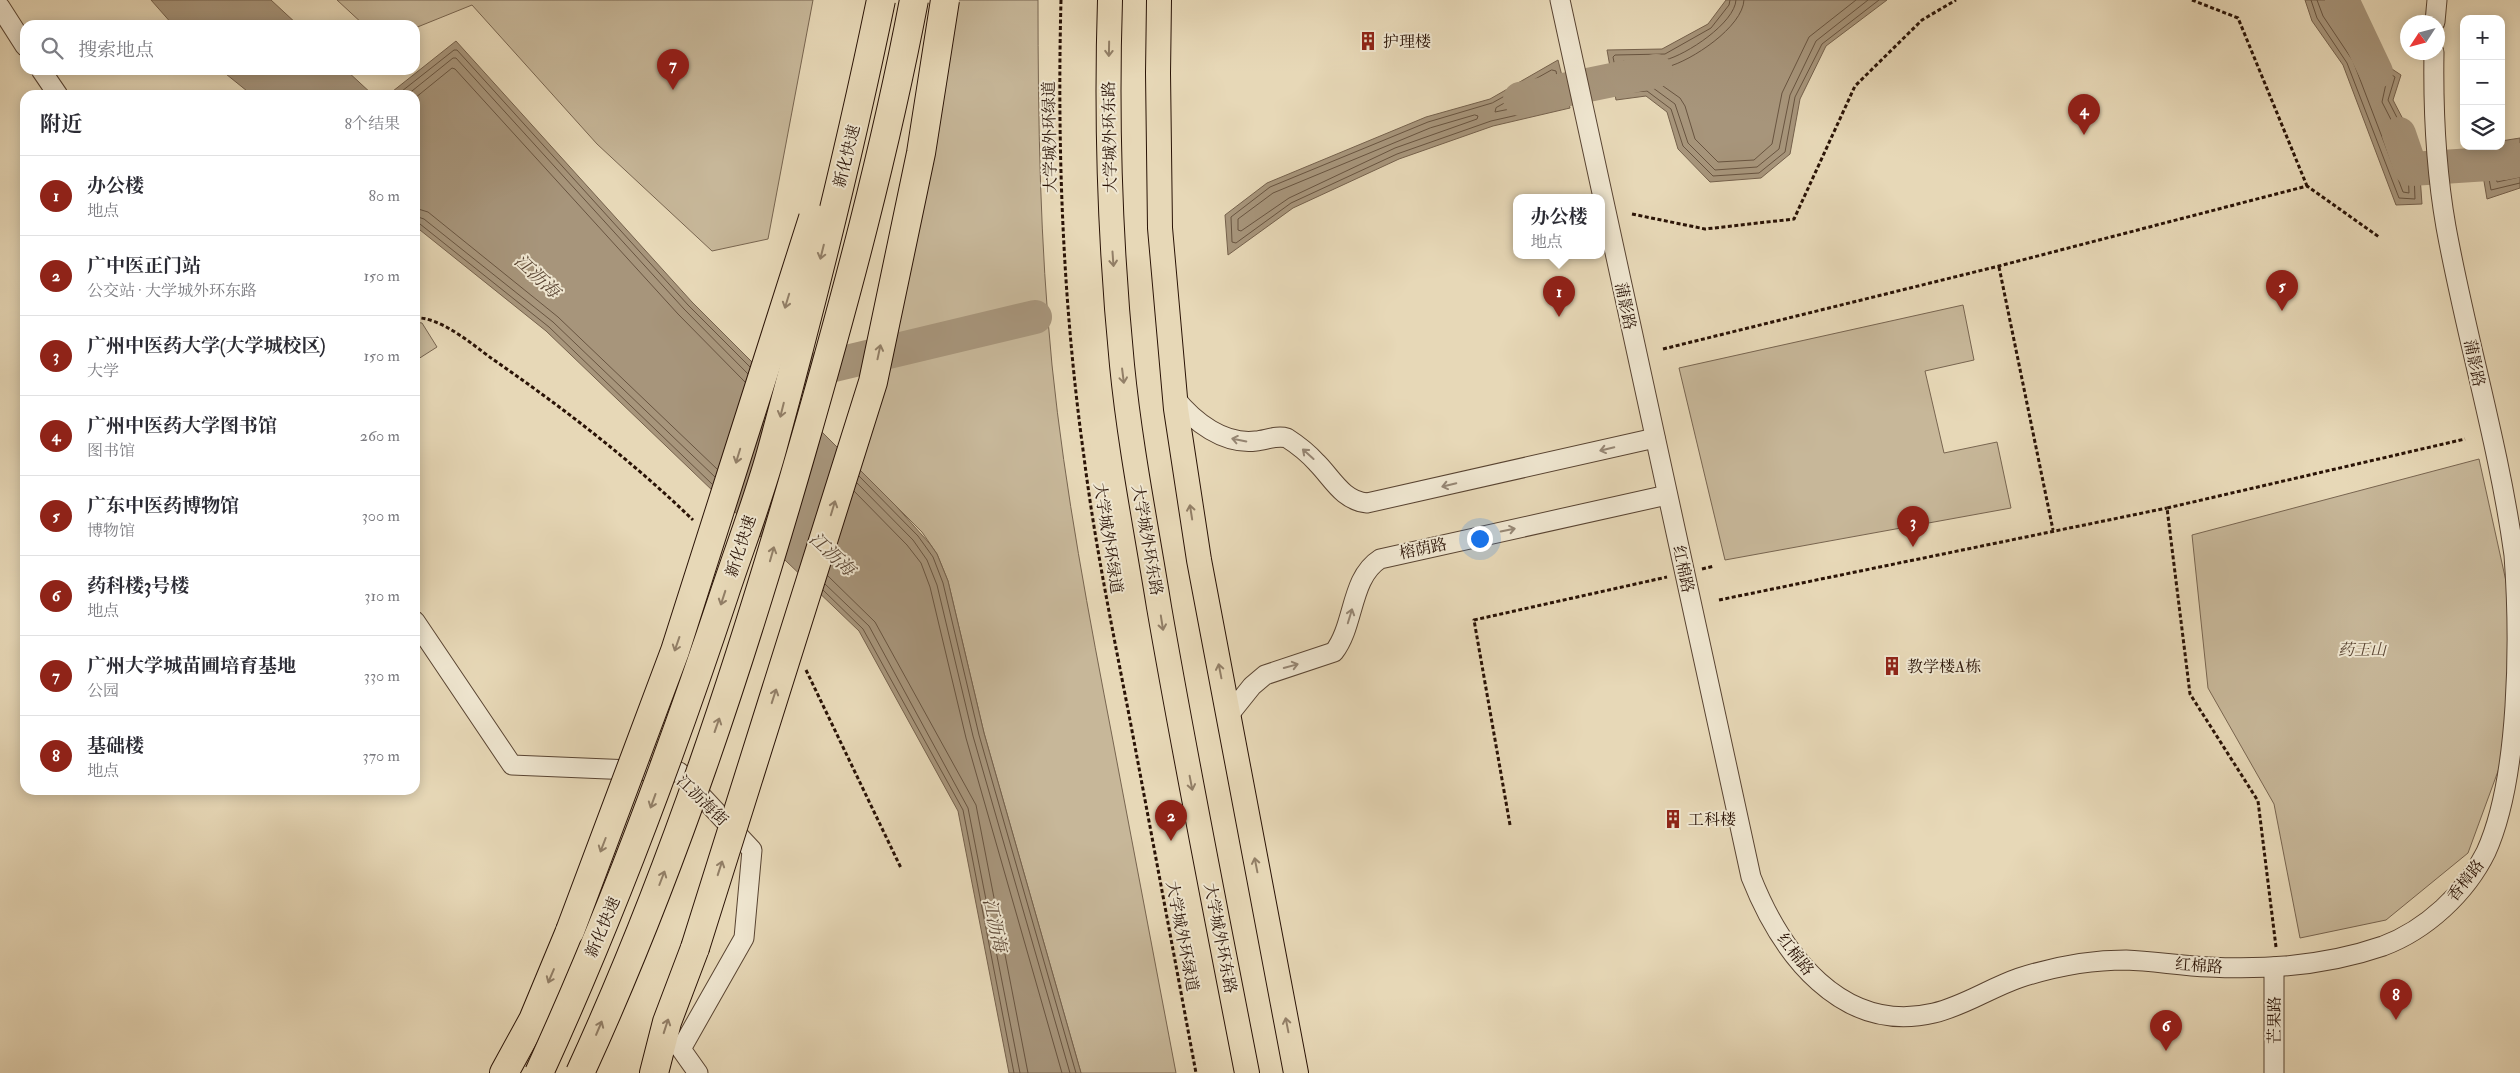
<!DOCTYPE html>
<html lang="zh">
<head>
<meta charset="utf-8">
<style>
  body { margin:0; font-family:"IM FELL Double Pica","Noto Serif SC",serif; background:#f7f7f7; color:#2b2b33 }
  .controls { position:absolute; right:15px; top:15px; display:grid; overflow:hidden; border-radius:10px; box-shadow:0 2px 12px #0003 }
  .controls button { width:45px; height:45px; display:grid; place-items:center; padding:0; border:0; border-bottom:1px solid #e1e1e2; background:#fff; color:#2b2b33; font:25px sans-serif }
  .compass { position:absolute; left:2400px; top:15px; width:45px; height:45px; border-radius:50%; background:#fff; box-shadow:0 2px 12px #0003; rotate:234deg }
  .you { position:absolute; left:1479px; top:538px; width:18px; height:18px; margin:-12px; border:4px solid #fff; border-radius:50%; background:#1a73e8; box-shadow:0 0 0 8px #1a73e833 }
  .badge { display:grid; place-items:center; width:32px; height:32px; border-radius:50%; background:#8f2418; color:#fff; font-size:16px; font-weight:700 }
  .pin { position:absolute; translate:-50% -41px; filter:drop-shadow(0 1px 2px #0008) }
  .pin::after { content:''; position:absolute; top:26px; width:18px; height:15px; background:inherit; clip-path:polygon(0 0,100% 0,50% 100%) }
  .popup { position:absolute; left:1513px; top:194px; width:92px; height:65px; box-sizing:border-box; display:grid; place-content:center; border-radius:10px; background:#fff; filter:drop-shadow(0 1px 4px #0005); font-size:16px; white-space:nowrap; color:#7c7c81 }
  .popup b { font-size:19px; color:#2b2b33 }
  .popup::after { content:''; position:absolute; left:50%; top:100%; margin-left:-10px; border:10px solid transparent; border-top-color:#fff }
  .list { margin:0; padding:0; list-style:none }
  h2 { display:flex; justify-content:space-between; align-items:center; height:65px; margin:0; padding:0 20px; font-size:21px }
  h2 small { font-size:16px; font-weight:400; color:#7c7c81 }
  .list li { display:grid; grid-template-columns:32px 1fr auto; gap:15px; align-items:center; box-sizing:border-box; height:80px; padding:0 20px; border-top:1px solid #e1e1e2 }
  .list b { display:block; font-size:19px; white-space:nowrap }
  .list p { margin:0; font-size:16px; white-space:nowrap; color:#7c7c81 }
  .list em { font-size:16px; font-style:normal; color:#7c7c81 }
  .icon { flex:none; width:28px; height:28px; fill:none; stroke:currentColor; stroke-width:2; stroke-linecap:round; stroke-linejoin:round }
  .map { position:relative; flex:none; width:2520px; height:1073px; overflow:hidden }
  .search { position:absolute; background:#fff; box-shadow:0 2px 12px #0003; left:20px; top:20px; width:400px; height:55px; display:flex; align-items:center; gap:12px; box-sizing:border-box; padding:0 18px; border-radius:15px; color:#7c7c81; font-size:19px }
  .panel { position:absolute; background:#fff; box-shadow:0 2px 12px #0003; left:20px; top:90px; width:400px; height:705px; border-radius:15px }
  .map>svg:first-child { display:block }
  .green { fill:#c7b799; stroke:#786550 }
  .water { fill:#a7957b; stroke:#75614c }
  .lines { fill:none; stroke-linecap:round; stroke-linejoin:round }
  .shore { stroke:#685440; stroke-width:1 }
  .river { stroke:#a7957b; stroke-width:34 }
  .minor-casing { stroke:#594432; stroke-width:21 }
  .major-casing { stroke:#2a1306; stroke-width:26 }
  .highway-casing { stroke:#2a1306; stroke-width:30 }
  .path { stroke:#2a1306; stroke-width:3; stroke-dasharray:4 2.5; stroke-linecap:butt }
  .minor { stroke:#efe6d0; stroke-width:19 }
  .major { stroke:#e7d8b7; stroke-width:24 }
  .highway { stroke:#e7d8b7; stroke-width:28 }
  .highway-bridge-casing { stroke:#2a1306; stroke-width:30; stroke-linecap:butt }
  .highway-bridge { stroke:#e7d8b7; stroke-width:28 }
  .oneway { stroke:#927f67 }
  .oneway2 { stroke:#968775 }
  .labels { text-anchor:middle; stroke-width:4; stroke-linejoin:round; paint-order:stroke }
  .poi-label { font-size:16px; fill:#2a1306; stroke:#efe6d0; text-anchor:start }
  .street-label { font-size:16px; fill:#2a1306; stroke:#efe6d0 }
  .park-label { font-size:16px; font-style:italic; fill:#594432; stroke:#efe6d0 }
  .water-label { font-size:18px; font-style:italic; fill:#5c4735; stroke:#efe6d0 }
</style>
</head>
<body>
<div class="map">
<svg width="2520" height="1073" viewBox="0 0 2520 1073">
  <rect width="100%" height="100%" fill="#e7d8b7"/>
  <filter id="stains"><feTurbulence type="fractalNoise" baseFrequency=".004" numOctaves="4"/><feColorMatrix values="0 0 0 0 .2 0 0 0 0 .09 0 0 0 0 .02 0 0 0 .5 -.17"/></filter>
  <radialGradient id="worn" r=".72"><stop offset=".6" stop-color="#630" stop-opacity="0"/><stop offset="1" stop-color="#630" stop-opacity=".3"/></radialGradient>
  <g class="green">
    <polygon points="337,0 813,0 768,239 712,251 597,144 472,5 415,28 415,25 364,25"/>
    <path d="M958,0H1038C1038,122 1040,243 1052,365C1065,491 1089,616 1113,741C1134,852 1155,962 1176,1073H1081L984,733L948,581L937,554L922,532L846,456Z"/>
    <polygon points="1963,305 1974,360 1925,371 1944,453 1997,442 2011,508 1725,560 1679,368"/>
    <polygon points="415,322 422,323 437,347 415,361"/>
    <polygon points="2479,459 2515,622 2512,733 2468,853 2386,920 2300,938 2274,804 2208,688 2192,535"/>
  </g>
  <g class="water">
    <polygon points="151,0 271,0 298,25 173,25"/>
    <polygon points="1726,0 1887,0 1826,46 1800,99 1790,154 1761,178 1710,182 1678,149 1667,112 1646,96 1616,100 1607,50 1662,49 1708,24"/>
    <polygon points="2305,0 2346,0 2348,18 2371,55 2401,75 2393,100 2418,148 2422,204 2396,205 2343,65 2312,21"/>
    <polygon points="456,41 692,302 896,506 930,544 937,554 948,581 984,733 1081,1073 1009,1073 958,811 859,631 546,331 415,226 415,95 388,95"/>
    <polygon points="1558,60 1570,108 1493,126 1399,159 1293,208 1228,255 1225,215 1267,183 1426,117 1490,99"/>
    <polygon points="221,70 346,70 373,95 252,95"/>
    <polygon points="2520,138 2520,188 2487,199 2478,146 2501,146 2501,141"/>
  </g>
  <g class="lines">
    <g class="shore">
      <polyline points="1730,0 1729,5 1711,28 1665,54 1615,55 1613,57 1620,93 1647,91 1671,109 1683,146 1713,176 1759,173 1785,152 1795,97 1822,44 1879,0"/>
      <path d="M1736,0C1735,23 1686,55 1665,60C1653,64 1636,61 1623,61L1621,63L1626,87L1649,85L1675,104L1688,143L1715,170L1757,167L1779,149L1790,95L1816,41L1868,0"/>
      <path d="M1744,0C1743,27 1691,61 1667,67C1657,70 1643,68 1632,69L1630,71L1632,78L1653,79L1680,98L1685,106L1695,139L1718,162L1754,160L1772,144L1782,93L1809,37L1856,0"/>
      <polyline points="2311,0 2317,18 2347,63 2399,198 2415,199 2413,149 2388,100 2395,77 2366,57 2344,20 2342,0"/>
      <polyline points="2317,0 2323,16 2353,61 2403,192 2409,193 2407,151 2382,102 2387,79 2361,61 2338,22 2335,0"/>
      <polygon points="1552,70 1556,71 1562,105 1491,121 1397,154 1291,203 1236,243 1232,242 1231,217 1270,187 1428,122 1492,103"/>
      <polygon points="1548,79 1551,81 1554,100 1495,112 1496,108"/>
      <polyline points="397,95 454,50 457,50 688,305 750,367"/>
      <polyline points="407,95 453,58 456,58 684,309 748,374"/>
      <polyline points="415,98 452,68 455,69 678,314 745,382"/>
      <polygon points="1475,115 1478,116 1477,119 1395,148 1289,198 1241,231 1238,230 1238,219 1273,193 1430,128"/>
      <polyline points="2483,146 2491,190 2520,183"/>
      <polyline points="2520,149 2502,152 2493,148 2491,151 2497,182 2520,177"/>
      <polyline points="2520,157 2502,159 2500,162 2503,173 2520,169"/>
      <polyline points="415,208 428,212 558,317 717,469"/>
      <polyline points="415,216 424,219 553,322 715,477"/>
      <polyline points="415,222 420,224 549,327 712,484"/>
      <polyline points="859,476 918,536 933,557 943,583 979,735 1076,1073"/>
      <polyline points="857,483 913,540 927,560 937,585 973,736 1070,1073"/>
      <polyline points="854,491 907,545 921,563 930,587 966,738 1062,1073"/>
      <polyline points="828,576 875,622 976,805 1028,1073"/>
      <polyline points="825,584 869,626 968,808 1020,1073"/>
      <polyline points="823,590 863,629 963,810 1014,1073"/>
    </g>
    <g class="river">
      <polyline points="2342,0 2376,72"/>
      <polyline points="1520,99 1656,71"/>
      <polyline points="2399,134 2411,169 2504,163 2520,160"/>
      <polyline points="763,382 1035,317"/>
    </g>
    <g class="minor-casing">
      <g id="minor">
        <path d="M1560,0L1751,877C1781,953 1841,1035 1934,1013C1964,1006 1990,988 2019,978C2053,967 2089,960 2126,960C2154,961 2181,966 2209,967C2266,970 2328,965 2383,946C2426,930 2466,893 2486,852C2520,777 2520,637 2514,555C2499,445 2466,337 2446,227C2436,170 2433,111 2434,52"/>
        <polyline points="0,7 25,46"/>
        <polyline points="2435,22 2437,0"/>
        <polyline points="41,70 58,95"/>
        <path d="M1175,398C1194,422 1224,445 1256,441C1266,440 1277,435 1287,438C1298,445 1308,453 1317,463C1332,478 1343,501 1367,503L1655,438"/>
        <polyline points="415,621 512,765 679,772 752,850 744,938 681,1049 698,1073"/>
        <path d="M1228,716L1252,686L1265,675L1334,652C1355,625 1350,578 1380,559L1667,495"/>
        <polyline points="2274,967 2274,1073"/>
      </g>
    </g>
    <g class="major-casing">
      <g id="major">
        <path d="M1110,0C1106,122 1110,243 1122,365C1130,446 1146,526 1159,607C1186,763 1217,918 1247,1073"/>
        <polyline points="1159,0 1158,73 1160,228 1176,409 1199,560 1296,1073"/>
      </g>
    </g>
    <g class="highway-casing">
      <g id="highway">
        <polyline points="504,1073 533,1020 570,931"/>
        <polyline points="654,1073 667,1022 695,948"/>
      </g>
    </g>
    <g class="path">
      <path d="M1061,0C1057,152 1063,306 1084,457C1095,545 1113,632 1130,720C1152,837 1174,955 1196,1073"/>
      <polyline points="2192,0 2238,18 2307,186"/>
      <polyline points="1632,214 1705,229 1794,219 1855,86 1922,20 1956,0"/>
      <polyline points="1999,267 2053,530"/>
      <path d="M415,318C439,316 472,344 491,358C562,407 631,460 693,520"/>
      <polyline points="415,348 418,348"/>
      <polyline points="1663,349 1999,266 2307,186 2379,237"/>
      <polyline points="1702,569 1714,566"/>
      <polyline points="1719,600 2167,508"/>
      <polyline points="806,670 901,868"/>
      <polyline points="1510,825 1474,620 1667,577"/>
      <polyline points="2276,947 2258,801 2190,694 2167,508 2465,439"/>
    </g>
    <use href="#minor" class="minor"/>
    <use href="#major" class="major"/>
    <use href="#highway" class="highway"/>
    <g class="highway-bridge-casing">
      <g id="highway-bridge">
        <polyline points="570,931 675,651 813,218"/>
        <polyline points="695,948 873,382 921,153 945,0"/>
        <path d="M539,1073C611,916 671,755 725,592C741,544 760,495 773,446C813,299 850,150 881,0"/>
        <path d="M580,1073C672,873 741,662 802,450C845,301 885,152 914,0"/>
      </g>
    </g>
    <use href="#highway-bridge" class="highway-bridge"/>
  </g>
  <defs><path id="oneway-shaft" d="M-6 0H5M1.5-3L5.5 0L1.5 3" fill="none" stroke-width="1.6" stroke-linecap="round" stroke-linejoin="round" transform="scale(1.25)"/></defs>
  <g class="oneway">
    <use href="#oneway-shaft" transform="translate(1109 49) rotate(91)"/>
    <use href="#oneway-shaft" transform="translate(822 252) rotate(104)"/>
    <use href="#oneway-shaft" transform="translate(1113 259) rotate(86)"/>
    <use href="#oneway-shaft" transform="translate(787 301) rotate(107)"/>
    <use href="#oneway-shaft" transform="translate(879 352) rotate(-78)"/>
    <use href="#oneway-shaft" transform="translate(1123 376) rotate(83)"/>
    <use href="#oneway-shaft" transform="translate(782 410) rotate(104)"/>
    <use href="#oneway-shaft" transform="translate(738 456) rotate(107)"/>
    <use href="#oneway-shaft" transform="translate(833 508) rotate(-73)"/>
    <use href="#oneway-shaft" transform="translate(1191 512) rotate(-99)"/>
    <use href="#oneway-shaft" transform="translate(772 554) rotate(-74)"/>
    <use href="#oneway-shaft" transform="translate(723 598) rotate(108)"/>
    <use href="#oneway-shaft" transform="translate(1162 623) rotate(81)"/>
    <use href="#oneway-shaft" transform="translate(677 644) rotate(109)"/>
    <use href="#oneway-shaft" transform="translate(1220 671) rotate(-101)"/>
    <use href="#oneway-shaft" transform="translate(774 696) rotate(-72)"/>
    <use href="#oneway-shaft" transform="translate(717 725) rotate(-71)"/>
    <use href="#oneway-shaft" transform="translate(1191 783) rotate(79)"/>
    <use href="#oneway-shaft" transform="translate(653 801) rotate(110)"/>
    <use href="#oneway-shaft" transform="translate(603 845) rotate(111)"/>
    <use href="#oneway-shaft" transform="translate(1256 865) rotate(-101)"/>
    <use href="#oneway-shaft" transform="translate(720 868) rotate(-72)"/>
    <use href="#oneway-shaft" transform="translate(662 878) rotate(-69)"/>
    <use href="#oneway-shaft" transform="translate(551 976) rotate(113)"/>
    <use href="#oneway-shaft" transform="translate(1287 1025) rotate(-101)"/>
    <use href="#oneway-shaft" transform="translate(666 1026) rotate(-72)"/>
    <use href="#oneway-shaft" transform="translate(599 1028) rotate(-67)"/>
  </g>
  <g class="oneway2">
    <use href="#oneway-shaft" transform="translate(1239 440) rotate(-169)"/>
    <use href="#oneway-shaft" transform="translate(1607 449) rotate(167)"/>
    <use href="#oneway-shaft" transform="translate(1308 454) rotate(-138)"/>
    <use href="#oneway-shaft" transform="translate(1449 485) rotate(167)"/>
    <use href="#oneway-shaft" transform="translate(1508 530) rotate(-12)"/>
    <use href="#oneway-shaft" transform="translate(1350 616) rotate(-73)"/>
    <use href="#oneway-shaft" transform="translate(1291 666) rotate(-15)"/>
  </g>
  <defs>
    <g id="building-bare" transform="scale(1.5)"><path d="M-4-6H4V6H1V3H-1V6H-4ZM-2.5-4.3h1.7v1.8h-1.7ZM.8-4.3h1.7v1.8H.8ZM-2.5-1h1.7V.8h-1.7ZM.8-1h1.7V.8H.8Z" fill="#8f2418" stroke="#efe6d0" stroke-width="2.5" paint-order="stroke"/></g>
  </defs>
  <g fill-rule="evenodd">
    <use href="#building-bare" x="1368" y="41"/>
    <use href="#building-bare" x="1892" y="666"/>
    <use href="#building-bare" x="1673" y="819"/>
  </g>
  <g class="labels">
    <g class="poi-label">
      <text x="1383" y="47">护理楼</text>
      <text x="1907" y="672">教学楼A栋</text>
      <text x="1688" y="825">工科楼</text>
    </g>
    <g class="street-label">
      <text transform="translate(1049 137) rotate(-91)" y="6">大学城外环绿道</text>
      <text transform="translate(1109 137) rotate(-91)" y="6">大学城外环东路</text>
      <text transform="translate(846 156) rotate(-76)" y="6">新化快速</text>
      <text transform="translate(1626 306) rotate(78)" y="6">蒲影路</text>
      <text transform="translate(2475 363) rotate(78)" y="6">蒲影路</text>
      <text transform="translate(1109 538) rotate(81)" y="6">大学城外环绿道</text>
      <text transform="translate(1148 540) rotate(80)" y="6">大学城外环东路</text>
      <text transform="translate(740 546) rotate(-72)" y="6">新化快速</text>
      <text transform="translate(1423 548) rotate(-12)" y="6">榕荫路</text>
      <text transform="translate(1684 569) rotate(78)" y="6">红棉路</text>
      <text transform="translate(703 800) rotate(44)" y="6">江沥海街</text>
      <text transform="translate(2465 880) rotate(-52)" y="6">香樟路</text>
      <text transform="translate(602 927) rotate(-67)" y="6">新化快速</text>
      <text transform="translate(1183 936) rotate(79)" y="6">大学城外环绿道</text>
      <text transform="translate(1221 938) rotate(79)" y="6">大学城外环东路</text>
      <text transform="translate(1796 954) rotate(52)" y="6">红棉路</text>
      <text transform="translate(2199 965) rotate(4)" y="6">红棉路</text>
      <text transform="translate(2274 1020) rotate(-90)" y="6">芒果路</text>
    </g>
    <g class="park-label">
      <text x="2362" y="655">药王山</text>
    </g>
    <g class="water-label">
      <text transform="translate(537 276) rotate(43)" y="6">江沥海</text>
      <text transform="translate(832 554) rotate(43)" y="6">江沥海</text>
      <text transform="translate(995 925) rotate(78)" y="6">江沥海</text>
    </g>
  </g>
  <rect width="100%" height="100%" filter="url(#stains)"/>
  <rect width="100%" height="100%" fill="url(#worn)"/>
</svg>
<div class="controls">
<button>+</button>
<button>−</button>
<button><svg class="icon" aria-label="layers" viewBox="0 0 24 24"><path d="M12 4l9 5-9 5-9-5zM3 14l9 5 9-5"/></svg></button>
</div>
<svg class="compass" viewBox="-18 -18 36 36"><path d="M0-13l5 13h-10z" fill="#e53935"/><path d="M0 13l5-13h-10z" fill="#7c7c81"/></svg>
<div class="you"></div>
<div class="pin badge" style="left:1559px;top:317px">1</div>
<div class="popup"><b>办公楼</b>地点</div>
<div class="pin badge" style="left:1171px;top:841px">2</div>
<div class="pin badge" style="left:1913px;top:547px">3</div>
<div class="pin badge" style="left:2084px;top:135px">4</div>
<div class="pin badge" style="left:2282px;top:311px">5</div>
<div class="pin badge" style="left:2166px;top:1051px">6</div>
<div class="pin badge" style="left:673px;top:90px">7</div>
<div class="pin badge" style="left:2396px;top:1020px">8</div>
<div class="search"><svg class="icon" aria-label="search" viewBox="0 0 24 24"><circle cx="10" cy="10" r="6"/><path d="M15 15l6 6"/></svg>搜索地点</div>
<section class="panel">
<h2>附近<small>8个结果</small></h2>
<ul class="list">
<li><span class="badge">1</span><div><b>办公楼</b><p>地点</p></div><em>80 m</em></li>
<li><span class="badge">2</span><div><b>广中医正门站</b><p>公交站 · 大学城外环东路</p></div><em>150 m</em></li>
<li><span class="badge">3</span><div><b>广州中医药大学(大学城校区)</b><p>大学</p></div><em>150 m</em></li>
<li><span class="badge">4</span><div><b>广州中医药大学图书馆</b><p>图书馆</p></div><em>260 m</em></li>
<li><span class="badge">5</span><div><b>广东中医药博物馆</b><p>博物馆</p></div><em>300 m</em></li>
<li><span class="badge">6</span><div><b>药科楼3号楼</b><p>地点</p></div><em>310 m</em></li>
<li><span class="badge">7</span><div><b>广州大学城苗圃培育基地</b><p>公园</p></div><em>330 m</em></li>
<li><span class="badge">8</span><div><b>基础楼</b><p>地点</p></div><em>370 m</em></li>
</ul>
</section>
</div>
</body>
</html>
